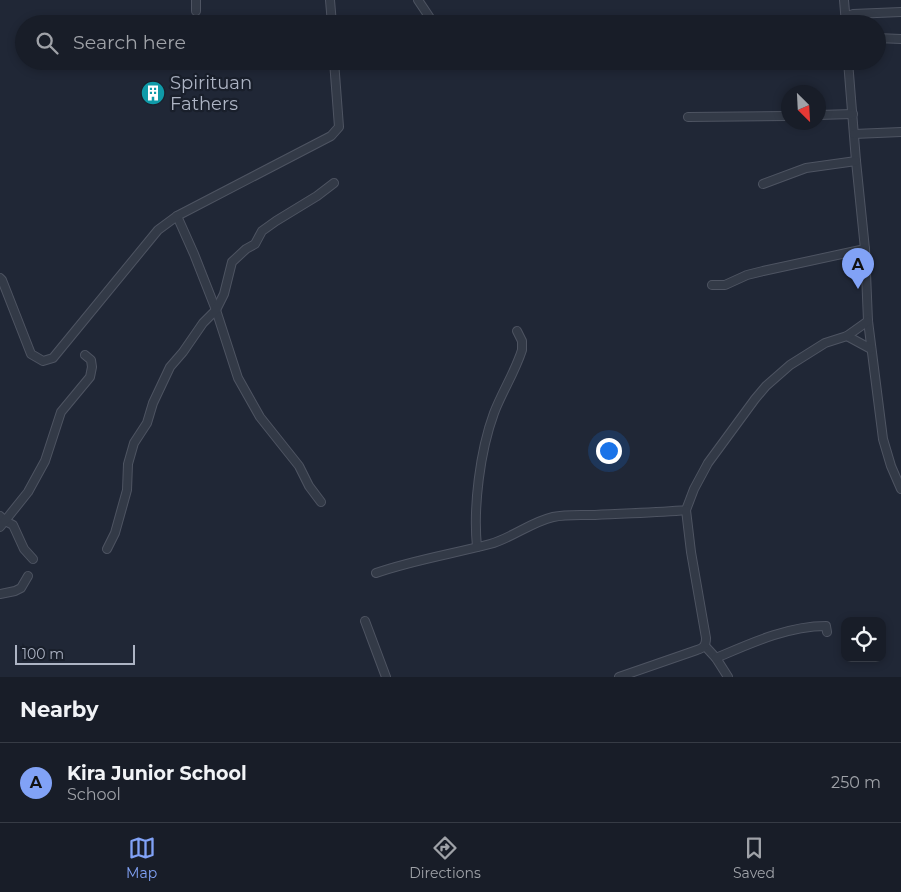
<!DOCTYPE html>
<html lang="en">
<head>
<meta charset="utf-8">
<style>
  body { margin:0; font-family:Montserrat,sans-serif; background:#252a34; color:#f1f3f6 }
  .controls { position:absolute; right:15px; bottom:15px; display:grid; overflow:hidden; border-radius:10px; box-shadow:0 2px 8px #0003 }
  .controls button { width:45px; height:45px; display:grid; place-items:center; padding:0; border:0; border-bottom:1px solid #363b45; background:#181d28; color:#f1f3f6; font:25px sans-serif }
  .compass { position:absolute; left:781px; top:85px; width:45px; height:45px; border-radius:50%; background:#181d28; box-shadow:0 2px 8px #0003; rotate:156deg }
  .scale { position:absolute; left:15px; bottom:12px; width:120px; box-sizing:border-box; padding-left:5px; border:2px solid #adb4c4; border-top:0; font-size:14px; line-height:18px; white-space:nowrap; color:#adb4c4; -webkit-text-stroke:4px #191f2b; paint-order:stroke }
  .you { position:absolute; left:608px; top:450px; width:18px; height:18px; margin:-12px; border:4px solid #fff; border-radius:50%; background:#1a73e8; box-shadow:0 0 0 8px #1a73e833 }
  .badge { display:grid; place-items:center; width:32px; height:32px; border-radius:50%; background:#81a2f6; color:#111; font-size:16px; font-weight:700 }
  .pin { position:absolute; translate:-50% -41px; filter:drop-shadow(0 1px 2px #0008) }
  .pin::after { content:''; position:absolute; top:26px; width:18px; height:15px; background:inherit; clip-path:polygon(0 0,100% 0,50% 100%) }
  .list { margin:0; padding:0; list-style:none }
  h2 { display:flex; justify-content:space-between; align-items:center; height:65px; margin:0; padding:0 20px; font-size:21px }
  h2 small { font-size:16px; font-weight:400; color:#9fa2a8 }
  .list li { display:grid; grid-template-columns:32px 1fr auto; gap:15px; align-items:center; box-sizing:border-box; height:80px; padding:0 20px; border-top:1px solid #363b45 }
  .list b { display:block; font-size:19px; white-space:nowrap }
  .list p { margin:0; font-size:16px; white-space:nowrap; color:#9fa2a8 }
  .list em { font-size:16px; font-style:normal; color:#9fa2a8 }
  .icon { flex:none; width:28px; height:28px; fill:none; stroke:currentColor; stroke-width:2; stroke-linecap:round; stroke-linejoin:round }
  .map { position:relative; flex:none; width:901px; height:677px; overflow:hidden }
  .search { position:absolute; background:#181d28; box-shadow:0 2px 8px #0003; left:15px; right:15px; top:15px; height:55px; display:flex; align-items:center; gap:12px; box-sizing:border-box; padding:0 18px; border-radius:28px; color:#9fa2a8; font-size:19px }
  .sheet { height:145px; background:#181d28 }
  nav { display:flex; justify-content:space-around; align-items:center; box-sizing:border-box; height:70px; border-top:1px solid #363b45; background:#181d28; font-size:14px; color:#9fa2a8 }
  nav a { display:grid; justify-items:center; gap:2px }
  nav .on { color:#81a2f6 }
  .map>svg:first-child { display:block }
  .lines { fill:none; stroke-linecap:round; stroke-linejoin:round }
  .minor-casing { stroke:#4e5462; stroke-width:10 }
  .minor { stroke:#333a47; stroke-width:8 }
  .labels { text-anchor:middle; stroke-width:4.5; stroke-linejoin:round; paint-order:stroke }
  .poi-label { font-size:18px; fill:#adb4c4; stroke:#191f2b; text-anchor:start }
</style>
</head>
<body>
<div class="map">
<svg width="901" height="677" viewBox="0 0 901 677">
  <rect width="100%" height="100%" fill="#202736"/>
  <g class="lines">
    <g class="minor-casing">
      <g id="minor">
        <polyline points="330,0 332,24"/>
        <polyline points="418,0 434,24"/>
        <polyline points="844,0 846,24"/>
        <polyline points="196,11 196,0"/>
        <polyline points="846,17 853,14 901,12"/>
        <polyline points="877,38 901,39"/>
        <polyline points="848,61 856,161 865,249 868,321 883,439 891,466 901,489"/>
        <polyline points="818,115 853,114"/>
        <polyline points="688,117 788,116"/>
        <polyline points="854,134 901,132"/>
        <polyline points="763,184 806,168 856,161"/>
        <polyline points="177,216 194,254 216,310 238,378 260,417 299,466 309,486 321,502"/>
        <polyline points="0,278 2,280 31,354 43,361 53,358 158,230 177,216 331,136 339,127 334,61"/>
        <polyline points="712,285 725,285 747,275 763,271 865,249"/>
        <polyline points="847,336 871,349"/>
        <polyline points="0,516 5,521 13,525 24,549 33,559"/>
        <polyline points="0,527 28,492 45,461 61,412 90,377 92,367 91,360 85,355"/>
        <path d="M477,547C473,507 480,451 494,413C502,392 515,372 522,350V341L517,331"/>
        <polyline points="107,549 115,533 127,490 128,464 134,443 147,423 153,403 170,367 183,352 203,323 216,310 224,294 232,262 246,249 255,244 262,231 276,221 317,196 334,183"/>
        <path d="M376,573C413,560 452,554 490,544C512,538 531,522 553,517C566,514 581,515 595,515C625,513 656,513 686,510L694,489L708,463L755,399L766,386L790,365L825,343L847,336L868,321"/>
        <polyline points="0,594 15,591 21,588 28,576"/>
        <polyline points="365,621 386,677"/>
        <polyline points="705,646 716,658 728,677"/>
        <path d="M716,658C751,643 788,626 826,626L827,632"/>
        <path d="M619,677L697,650C704,648 706,645 706,638L691,552L686,510"/>
      </g>
    </g>
    <use href="#minor" class="minor"/>
  </g>
  <defs>
    <g id="building-disc" transform="scale(1.25)"><circle r="9.5" fill="#0f9aa8" stroke="#191f2b"/><path d="M-4-6H4V6H1V3H-1V6H-4ZM-2.5-4.3h1.7v1.8h-1.7ZM.8-4.3h1.7v1.8H.8ZM-2.5-1h1.7V.8h-1.7ZM.8-1h1.7V.8H.8Z" fill="#fff"/></g>
  </defs>
  <g fill-rule="evenodd">
    <use href="#building-disc" x="153" y="93"/>
  </g>
  <g class="labels">
    <g class="poi-label">
      <text x="170" y="89">Spirituan<tspan x="170" dy="21">Fathers</tspan></text>
    </g>
  </g>
</svg>
<div class="controls">
<button><svg class="icon" aria-label="locate" viewBox="0 0 24 24"><circle cx="12" cy="12" r="6"/><path d="M12 2v4M12 18v4M2 12h4M18 12h4"/></svg></button>
</div>
<svg class="compass" viewBox="-18 -18 36 36"><path d="M0-13l5 13h-10z" fill="#e53935"/><path d="M0 13l5-13h-10z" fill="#9fa2a8"/></svg>
<div class="scale">100 m</div>
<div class="you"></div>
<div class="pin badge" style="left:858px;top:289px">A</div>
<div class="search"><svg class="icon" aria-label="search" viewBox="0 0 24 24"><circle cx="10" cy="10" r="6"/><path d="M15 15l6 6"/></svg>Search here</div>
</div>
<section class="sheet">
<h2>Nearby<small></small></h2>
<ul class="list">
<li><span class="badge">A</span><div><b>Kira Junior School</b><p>School</p></div><em>250 m</em></li>
</ul>
</section>
<nav>
<a class="on"><svg class="icon" aria-label="map" viewBox="0 0 24 24"><path d="M3 6l6-2 6 2 6-2v14l-6 2-6-2-6 2zM9 4v14M15 6v14"/></svg>Map</a>
<a><svg class="icon" aria-label="directions" viewBox="0 0 24 24"><path d="M12 3l9 9-9 9-9-9zM9 14v-3h6M13 9l2 2-2 2"/></svg>Directions</a>
<a><svg class="icon" aria-label="saved" viewBox="0 0 24 24"><path d="M7 4h10v16l-5-4-5 4z"/></svg>Saved</a>
</nav>
</body>
</html>
